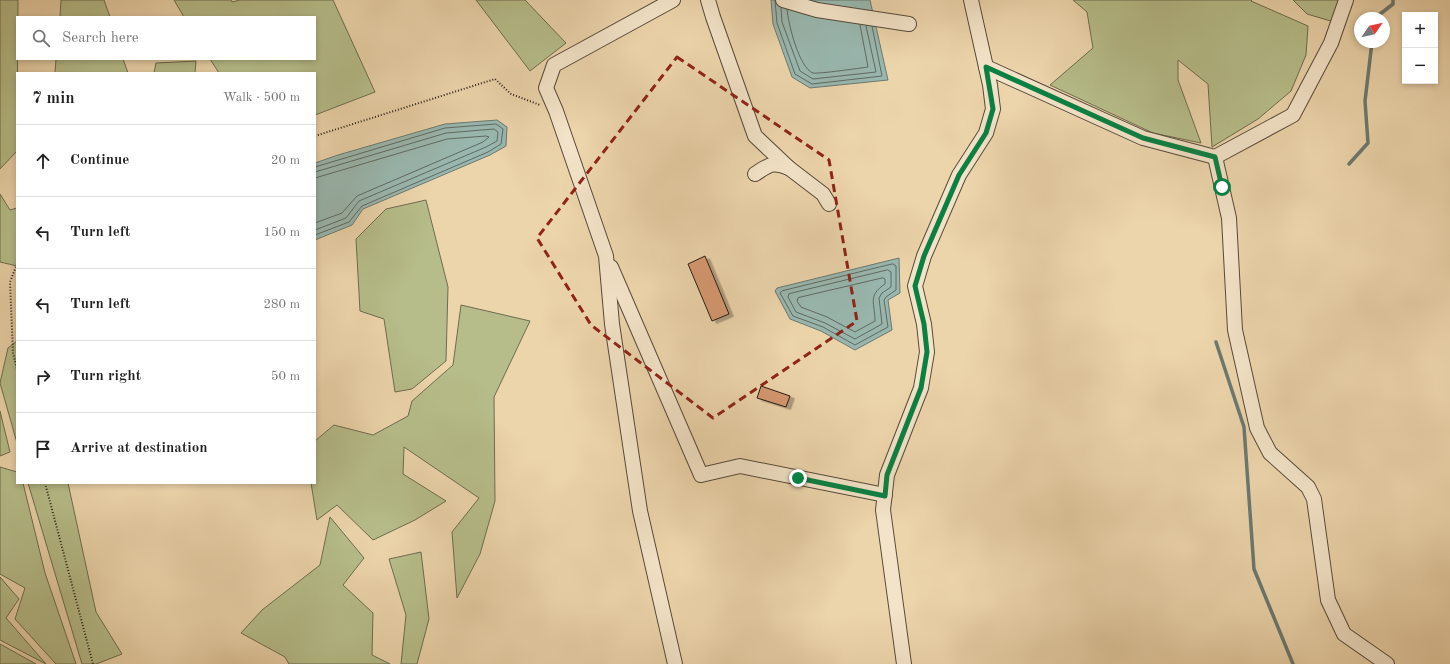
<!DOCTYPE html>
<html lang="en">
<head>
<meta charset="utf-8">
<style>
  body { margin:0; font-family:"Old Standard TT",serif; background:#f6f6f6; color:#222 }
  .controls { position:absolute; right:12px; top:12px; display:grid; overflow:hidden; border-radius:0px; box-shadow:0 2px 6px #0003 }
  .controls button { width:36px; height:36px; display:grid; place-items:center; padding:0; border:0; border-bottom:1px solid #e0e0e0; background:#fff; color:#222; font:20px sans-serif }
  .compass { position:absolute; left:1354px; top:12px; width:36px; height:36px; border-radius:50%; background:#fff; box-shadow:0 2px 6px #0003; rotate:56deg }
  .stop { position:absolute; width:12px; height:12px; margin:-9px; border:3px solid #0b8043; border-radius:50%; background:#fff }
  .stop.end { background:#0b8043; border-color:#fff; box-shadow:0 1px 4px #0008 }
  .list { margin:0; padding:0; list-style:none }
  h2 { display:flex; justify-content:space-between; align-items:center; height:52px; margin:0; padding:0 16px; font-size:17px }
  h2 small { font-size:13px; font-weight:400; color:#767676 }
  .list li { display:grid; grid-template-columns:26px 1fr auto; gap:12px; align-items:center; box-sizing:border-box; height:72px; padding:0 16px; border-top:1px solid #e0e0e0 }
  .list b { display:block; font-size:15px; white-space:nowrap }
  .list em { font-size:13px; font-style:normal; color:#767676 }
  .icon { flex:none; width:22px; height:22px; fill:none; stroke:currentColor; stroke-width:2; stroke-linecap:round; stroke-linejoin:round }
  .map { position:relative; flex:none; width:1450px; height:664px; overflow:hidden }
  .search { position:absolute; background:#fff; box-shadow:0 2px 6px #0003; left:16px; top:16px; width:300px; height:44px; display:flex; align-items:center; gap:10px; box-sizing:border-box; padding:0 14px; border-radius:0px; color:#767676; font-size:15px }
  .panel { position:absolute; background:#fff; box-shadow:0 2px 6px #0003; left:16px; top:72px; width:300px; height:412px; border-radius:0px }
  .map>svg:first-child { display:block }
  .green { fill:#b6bd8a; stroke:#6e6c4f }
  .water { fill:#99b7af; stroke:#6b7971 }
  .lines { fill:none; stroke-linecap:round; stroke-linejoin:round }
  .shore { stroke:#5f6a62; stroke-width:1 }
  .stream { stroke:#6b7971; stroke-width:3.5 }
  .building { fill:#d69871; stroke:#251c14; filter:url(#shadow) }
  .minor-casing { stroke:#574a3a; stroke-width:16 }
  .path { stroke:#251c14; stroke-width:2; stroke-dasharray:1 2; stroke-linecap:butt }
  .minor { stroke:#f3e3c8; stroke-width:14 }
  .route { stroke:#0b8043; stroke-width:5 }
  .marked { fill:none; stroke:#8f2418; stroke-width:3; stroke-dasharray:8 5; stroke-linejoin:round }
</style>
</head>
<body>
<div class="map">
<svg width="1450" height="664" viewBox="0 0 1450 664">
  <defs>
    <filter id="shadow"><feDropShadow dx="4.5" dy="2.5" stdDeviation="0" flood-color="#0004"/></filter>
  </defs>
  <rect width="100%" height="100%" fill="#ecd4ab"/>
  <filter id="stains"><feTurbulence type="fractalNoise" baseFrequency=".005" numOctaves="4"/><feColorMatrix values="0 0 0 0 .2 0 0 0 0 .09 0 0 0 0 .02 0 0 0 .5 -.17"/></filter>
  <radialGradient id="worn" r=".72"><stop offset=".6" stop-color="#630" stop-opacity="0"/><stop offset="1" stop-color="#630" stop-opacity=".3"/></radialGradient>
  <g class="green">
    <polygon points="0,0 18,0 17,151 0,169"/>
    <polygon points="61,0 104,0 110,17 60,17"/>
    <polygon points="174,0 231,0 232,2 240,0 333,0 375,92 315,115 315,73 219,73 210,59 315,59 315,17 184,17"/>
    <polygon points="476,0 525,0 566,43 530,71"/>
    <polygon points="1073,0 1252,0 1251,1 1308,26 1306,55 1291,91 1258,119 1212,147 1208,84 1178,60 1178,80 1201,143 1153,133 1050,85 1093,48 1087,12"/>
    <polygon points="1293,0 1340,0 1334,22 1307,14"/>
    <polygon points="56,59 123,59 128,73 55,73"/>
    <polygon points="196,61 195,73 154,73 156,63"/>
    <polygon points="0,194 10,210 17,208 17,266 0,262"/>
    <polygon points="426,200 448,287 446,361 412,389 395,392 384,319 360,311 356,239 386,209"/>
    <polygon points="461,305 530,321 494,397 495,501 480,554 457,598 452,532 479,498 404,447 403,474 446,501 415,520 373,540 337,505 317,520 311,483 315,483 315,441 334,425 373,435 408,416 412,401 453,365"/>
    <polygon points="17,341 17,443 0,383 8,348"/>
    <polygon points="0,411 10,452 0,456"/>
    <polygon points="0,467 17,472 17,483 23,483 45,573 76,664 56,664 15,619 25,588 0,574"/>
    <polygon points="28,483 68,483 96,612 122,654 96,664 82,664"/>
    <polygon points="330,517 364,558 343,585 373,613 372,655 390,664 289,664 285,657 241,633 262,610 320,565"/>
    <polygon points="421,552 429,619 417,664 401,664 406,615 389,559"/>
    <polygon points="0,577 19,599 6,618 46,664 0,640"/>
    <polygon points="0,644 36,664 0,664"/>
  </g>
  <g class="water">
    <polygon points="771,0 870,0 888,80 810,88 792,77 773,24"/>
    <polygon points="497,120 507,127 506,146 490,155 363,209 352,225 315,240 315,163 338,155 445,124"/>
    <polygon points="899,258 900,293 888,300 892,330 855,350 821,331 790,319 775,291 777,288"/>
  </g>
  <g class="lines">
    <g class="shore">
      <polyline points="775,0 777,23 795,74 812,84 882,76 872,26"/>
      <polyline points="781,8 782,22 800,71 813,79 876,72 866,26"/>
      <path d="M787,9C788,23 799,68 813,73C819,74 861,68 868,67L860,25"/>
      <polyline points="315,167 445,128 496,124 503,129 501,144 488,152 362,206 349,222 315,235"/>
      <polyline points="315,172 446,133 494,129 498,132 497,141 486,147 359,201 346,218 315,230"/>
      <polyline points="315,178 447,139 486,136 489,137 483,142 357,196 342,213 315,223"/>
      <polygon points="893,264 896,266 896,290 886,297 884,300 888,327 855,345 823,327 793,316 780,293 782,291"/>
      <polygon points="888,270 891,272 891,287 882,293 879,298 882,324 855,339 825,323 796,312 788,297 789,294"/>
      <path d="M883,278L885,279V284C867,296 875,303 875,321L855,332L827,317L801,307L797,301L798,298Z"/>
    </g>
    <g class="stream">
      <polyline points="1375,18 1393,4 1393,0"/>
      <polyline points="1349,164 1368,143 1365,101 1372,42"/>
      <polyline points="1216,342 1244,427 1254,569 1293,664"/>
    </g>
  </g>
  <g class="building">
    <polygon points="705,256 729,314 712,321 688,264"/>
    <polygon points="761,386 790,396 786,407 757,398"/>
  </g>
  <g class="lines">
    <g class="minor-casing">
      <g id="minor">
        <polyline points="673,0 554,65 546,88 556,111 606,256 612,324 640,511 675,664"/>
        <polyline points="708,0 713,17 755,136 789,168 823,194 829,204"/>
        <polyline points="783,0 817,10 909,24"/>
        <polyline points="986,67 1143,138 1215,157 1293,115 1331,43 1346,0"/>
        <polyline points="1215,157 1229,218 1235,330 1257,428 1270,453 1308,487 1314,499 1328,600 1344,634 1387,664"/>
        <path d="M755,174C769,165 772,161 789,168"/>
        <polyline points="611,267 701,475 740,466 885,495"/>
        <polyline points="904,664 883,510 887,475 921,388 927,352 924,324 915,286 924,256 959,175 986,133 993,109 990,85 971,0"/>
      </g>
    </g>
    <g class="path">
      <polyline points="315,136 495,79 511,94 540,105"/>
      <polyline points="17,264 10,282 13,353 17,369"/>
      <polyline points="45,483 93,664"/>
    </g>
    <use href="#minor" class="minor"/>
  </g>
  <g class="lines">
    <polyline class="route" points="798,478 885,496 887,475 921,388 927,352 924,324 915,286 924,256 959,175 986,133 993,109 986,67 1143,138 1215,157 1222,187"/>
  </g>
  <path class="marked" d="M677,57L829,160L857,321L713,418L591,325L537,238Z"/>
  <rect width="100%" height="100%" filter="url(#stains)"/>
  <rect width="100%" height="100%" fill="url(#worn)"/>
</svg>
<div class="controls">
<button>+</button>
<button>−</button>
</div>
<svg class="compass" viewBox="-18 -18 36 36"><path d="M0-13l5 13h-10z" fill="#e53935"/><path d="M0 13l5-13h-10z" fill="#767676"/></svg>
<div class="stop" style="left:1222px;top:187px"></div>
<div class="stop end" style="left:798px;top:478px"></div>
<div class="search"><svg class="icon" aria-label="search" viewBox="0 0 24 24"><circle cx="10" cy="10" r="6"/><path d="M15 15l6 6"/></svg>Search here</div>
<section class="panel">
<h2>7 min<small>Walk · 500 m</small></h2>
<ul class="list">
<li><svg class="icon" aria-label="ahead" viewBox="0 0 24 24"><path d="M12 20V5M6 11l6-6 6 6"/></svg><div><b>Continue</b></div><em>20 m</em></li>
<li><svg class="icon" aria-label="left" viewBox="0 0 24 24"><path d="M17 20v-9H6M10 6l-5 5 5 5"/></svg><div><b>Turn left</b></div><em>150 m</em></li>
<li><svg class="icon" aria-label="left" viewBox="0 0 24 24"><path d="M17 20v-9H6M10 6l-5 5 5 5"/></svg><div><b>Turn left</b></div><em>280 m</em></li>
<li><svg class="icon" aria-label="right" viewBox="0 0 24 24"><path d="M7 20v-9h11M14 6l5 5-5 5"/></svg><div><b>Turn right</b></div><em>50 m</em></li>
<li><svg class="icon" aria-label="arrive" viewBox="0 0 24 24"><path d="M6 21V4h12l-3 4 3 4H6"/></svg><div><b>Arrive at destination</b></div></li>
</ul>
</section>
</div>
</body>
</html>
